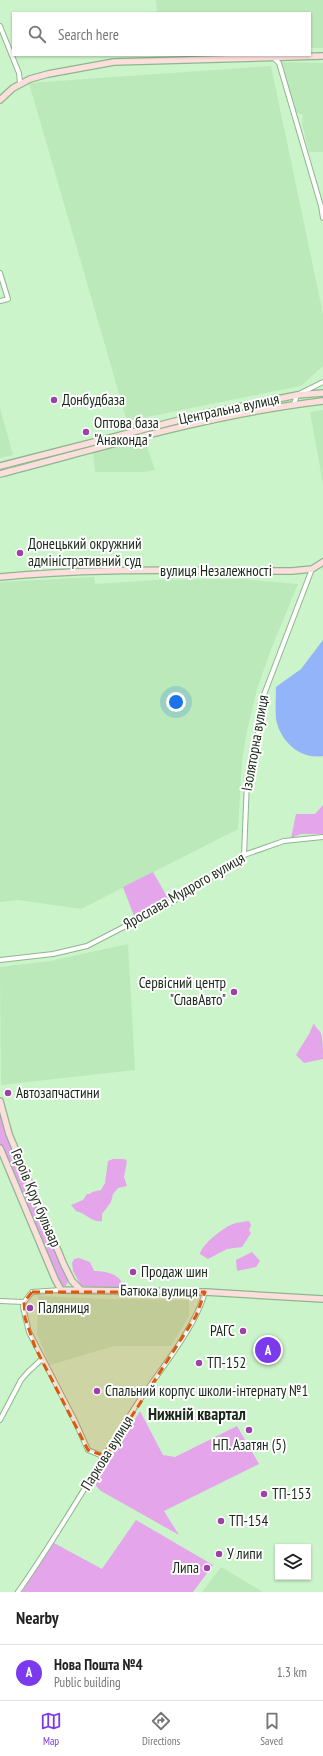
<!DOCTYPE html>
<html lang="en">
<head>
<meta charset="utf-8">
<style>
  body { margin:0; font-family:"PT Sans Narrow",sans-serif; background:#f6f6f6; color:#222 }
  .controls { position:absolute; right:12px; bottom:12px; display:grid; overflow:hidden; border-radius:0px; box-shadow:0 1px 3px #0004 }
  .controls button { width:36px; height:36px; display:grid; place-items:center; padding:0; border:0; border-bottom:1px solid #e0e0e0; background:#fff; color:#222; font:20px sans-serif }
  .you { position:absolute; left:176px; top:702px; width:14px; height:14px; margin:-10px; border:3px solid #fff; border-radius:50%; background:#1a73e8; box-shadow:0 0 0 6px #1a73e833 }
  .badge { display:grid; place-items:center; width:26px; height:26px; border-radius:50%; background:#7c3aed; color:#fff; font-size:13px; font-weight:700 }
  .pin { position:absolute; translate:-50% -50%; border:2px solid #fff; box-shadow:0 1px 4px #0006 }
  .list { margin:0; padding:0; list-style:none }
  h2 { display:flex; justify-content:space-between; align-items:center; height:52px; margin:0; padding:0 16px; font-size:17px }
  h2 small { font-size:13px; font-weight:400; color:#767676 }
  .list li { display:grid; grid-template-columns:26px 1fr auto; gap:12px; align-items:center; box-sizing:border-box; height:56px; padding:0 16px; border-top:1px solid #e0e0e0 }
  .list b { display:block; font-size:15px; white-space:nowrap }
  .list p { margin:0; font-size:13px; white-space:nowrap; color:#767676 }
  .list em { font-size:13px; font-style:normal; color:#767676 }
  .icon { flex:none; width:22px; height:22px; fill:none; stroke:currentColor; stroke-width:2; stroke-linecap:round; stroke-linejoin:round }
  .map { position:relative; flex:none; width:323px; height:1592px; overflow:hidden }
  .search { position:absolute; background:#fff; box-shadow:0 1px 3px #0004; left:12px; right:12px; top:12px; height:44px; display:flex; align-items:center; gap:10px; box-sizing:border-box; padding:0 14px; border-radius:0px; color:#767676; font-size:15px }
  .sheet { height:108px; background:#fff }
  nav { display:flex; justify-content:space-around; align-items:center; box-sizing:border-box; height:56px; border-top:1px solid #e0e0e0; background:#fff; font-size:11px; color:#767676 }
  nav a { display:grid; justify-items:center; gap:2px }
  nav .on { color:#7c3aed }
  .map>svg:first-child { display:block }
  .built { fill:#bbe9b9 }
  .green { fill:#e4a5eb }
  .water { fill:#93b4f8 }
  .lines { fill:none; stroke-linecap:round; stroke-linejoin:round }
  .street-casing { stroke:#8fb68e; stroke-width:6 }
  .secondary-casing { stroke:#8fb68e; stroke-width:8 }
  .street { stroke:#fff; stroke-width:4 }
  .secondary { stroke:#fcdedc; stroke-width:5.5 }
  .marked { fill:#de570d; fill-opacity:0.2; stroke:#de570d; stroke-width:3; stroke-dasharray:8 5; stroke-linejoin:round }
  .poi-dot { fill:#9f41a9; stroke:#fff; stroke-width:1.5 }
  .labels { text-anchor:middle; stroke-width:4; stroke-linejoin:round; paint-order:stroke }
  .poi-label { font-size:15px; fill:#192818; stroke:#fff; text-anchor:start }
  .street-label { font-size:15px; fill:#192818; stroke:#fff }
  .quarter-label { font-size:17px; font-weight:bold; fill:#192818; stroke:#fff }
</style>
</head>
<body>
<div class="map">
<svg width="323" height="1592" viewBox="0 0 323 1592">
  <rect width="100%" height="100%" fill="#ccf4ca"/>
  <g class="built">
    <polygon points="156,0 323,0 323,48 310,48 310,13 157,13"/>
    <polygon points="281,62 323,63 323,152 309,152 302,124 303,115 295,112"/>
    <polygon points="271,66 323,314 323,366 301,386 127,421 29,83"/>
    <polygon points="0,408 13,455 0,458"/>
    <polygon points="323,410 323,484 310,412"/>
    <polygon points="145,441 155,470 145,472 95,472 93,452"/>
    <polygon points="94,577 95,584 155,580 240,579 298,584 272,647 257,689 247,731 242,761 238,829 81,909 18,900 0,902 0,582"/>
    <polygon points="128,944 135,1070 1,1085 0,967 50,961"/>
    <polygon points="38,1296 107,1299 189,1300 189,1316 171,1346 114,1346 50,1365 37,1334"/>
    <polygon points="221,1567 263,1592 202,1592"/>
  </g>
  <g class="green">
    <polygon points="323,805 323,834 301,834 291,838 296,814 315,814"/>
    <polygon points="153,872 169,900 137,917 134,916 123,887"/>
    <path d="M314,1023C315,1028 319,1029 321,1033C323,1041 323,1050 323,1059L304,1063L296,1055L309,1034Z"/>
    <polygon points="0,1105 7,1135 68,1281 66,1286 62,1286 59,1283 0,1145"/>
    <path d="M113,1159H124L127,1161L124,1177L127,1186L118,1188L113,1194L111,1202L102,1214V1221C93,1223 85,1213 76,1211L71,1205L83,1200L87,1194H90L92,1192L101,1190L105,1183L108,1161Z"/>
    <path d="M249,1221L251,1225L249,1230L251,1233L242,1247L227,1249L208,1259L200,1254C201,1245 224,1227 233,1224C238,1222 243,1222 249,1221Z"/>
    <polygon points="252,1252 260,1261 256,1267 237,1271 236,1260"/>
    <path d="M79,1258L90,1262L94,1271C103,1271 116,1273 121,1281L119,1289L81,1286L73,1271L72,1263L74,1259Z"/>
    <polygon points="140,1411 163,1455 175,1457 237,1426 259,1464 164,1511 179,1535 101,1491 96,1486 96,1480"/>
    <polygon points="136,1520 213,1565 193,1592 22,1592 54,1543 102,1569"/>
  </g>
  <path class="water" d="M323,640V756C300,760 280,741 276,719C275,709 276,697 276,687L301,669Z"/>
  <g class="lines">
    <g class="street-casing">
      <g id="street">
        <polyline points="0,26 19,73 20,83"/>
        <polyline points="274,58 279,63 321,206 323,218"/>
        <polyline points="0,273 8,299 0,301"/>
        <polyline points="294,404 297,395 323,382"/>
        <polyline points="244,855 247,781 257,744 260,705 312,569"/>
        <polyline points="0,960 53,954 87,946 174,901 244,855 284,841 323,837"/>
        <polyline points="61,1290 32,1292 24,1302 23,1307 29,1332 76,1423 88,1450 100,1455 103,1461"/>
        <polyline points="0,1301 24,1302"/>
        <polyline points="0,1420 21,1380 28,1372 42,1359"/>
        <path d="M18,1592C61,1531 97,1466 137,1404C158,1373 196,1327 205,1292"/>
      </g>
    </g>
    <g class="secondary-casing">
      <g id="secondary">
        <polyline points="0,100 13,88 30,79 48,74 114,62 323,56"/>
        <polyline points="0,466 203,414 297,395 323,393"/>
        <path d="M0,474C107,446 213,414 323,401"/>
        <path d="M0,577C97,567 195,571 292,571L312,569L323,562"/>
        <polyline points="0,1101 9,1134 64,1265 72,1281 80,1289"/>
        <polyline points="0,1148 55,1279 61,1290 205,1292 323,1299"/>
      </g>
    </g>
    <use href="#street" class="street"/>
    <use href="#secondary" class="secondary"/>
  </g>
  <path class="marked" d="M32,1292H205L196,1316L103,1461L102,1455L88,1450L35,1347L25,1318L24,1302Z"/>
  <g class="poi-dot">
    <circle cx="54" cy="400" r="4"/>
    <circle cx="86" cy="432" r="4"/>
    <circle cx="20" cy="553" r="4"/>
    <circle cx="234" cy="992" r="4"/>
    <circle cx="8" cy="1093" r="4"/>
    <circle cx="133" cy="1272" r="4"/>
    <circle cx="30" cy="1308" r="4"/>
    <circle cx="243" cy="1331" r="4"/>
    <circle cx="199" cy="1363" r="4"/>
    <circle cx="97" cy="1391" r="4"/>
    <circle cx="249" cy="1430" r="4"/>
    <circle cx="264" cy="1494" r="4"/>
    <circle cx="221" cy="1521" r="4"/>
    <circle cx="219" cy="1554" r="4"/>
    <circle cx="207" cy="1568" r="4"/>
  </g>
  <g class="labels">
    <g class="poi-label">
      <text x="62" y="405">Донбудбаза</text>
      <text x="94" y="428">Оптова база<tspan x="94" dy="17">"Анаконда"</tspan></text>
      <text x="28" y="549">Донецький окружний<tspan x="28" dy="17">адміністративний суд</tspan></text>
      <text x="226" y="988" text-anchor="end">Сервісний центр<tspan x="226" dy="17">"СлавАвто"</tspan></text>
      <text x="16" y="1098">Автозапчастини</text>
      <text x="141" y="1277">Продаж шин</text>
      <text x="38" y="1313">Паляниця</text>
      <text x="235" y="1336" text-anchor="end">РАГС</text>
      <text x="207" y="1368">ТП-152</text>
      <text x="105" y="1396">Спальний корпус школи-інтернату №1</text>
      <text x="249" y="1450" text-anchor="middle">НП. Азатян (5)</text>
      <text x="272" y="1499">ТП-153</text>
      <text x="229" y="1526">ТП-154</text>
      <text x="227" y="1559">У липи</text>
      <text x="199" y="1573" text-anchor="end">Липа</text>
    </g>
    <g class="street-label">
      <text transform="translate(229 409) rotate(-12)" y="5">Центральна вулиця</text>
      <text x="216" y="576">вулиця Незалежності</text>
      <text transform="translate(255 743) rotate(-80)" y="5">Ізоляторна вулиця</text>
      <text transform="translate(184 891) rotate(-30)" y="5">Ярослава Мудрого вулиця</text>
      <text transform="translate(36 1198) rotate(67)" y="5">Героїв Крут бульвар</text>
      <text transform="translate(159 1291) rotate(1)" y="5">Батюка вулиця</text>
      <text transform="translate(107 1453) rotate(-58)" y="5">Паркова вулиця</text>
    </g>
    <g class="quarter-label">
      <text x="197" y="1420">Нижній квартал</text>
    </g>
  </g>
</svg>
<div class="controls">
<button><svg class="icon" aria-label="layers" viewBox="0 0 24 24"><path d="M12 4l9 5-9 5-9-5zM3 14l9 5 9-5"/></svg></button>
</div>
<div class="you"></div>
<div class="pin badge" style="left:268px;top:1350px">A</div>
<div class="search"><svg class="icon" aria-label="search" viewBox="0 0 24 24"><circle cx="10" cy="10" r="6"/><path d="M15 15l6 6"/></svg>Search here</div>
</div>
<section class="sheet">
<h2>Nearby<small></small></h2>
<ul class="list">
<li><span class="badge">A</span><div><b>Нова Пошта №4</b><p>Public building</p></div><em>1.3 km</em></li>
</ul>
</section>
<nav>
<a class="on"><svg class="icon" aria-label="map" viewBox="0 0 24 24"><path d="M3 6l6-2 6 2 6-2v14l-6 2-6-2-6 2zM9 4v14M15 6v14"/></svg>Map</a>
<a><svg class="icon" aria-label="directions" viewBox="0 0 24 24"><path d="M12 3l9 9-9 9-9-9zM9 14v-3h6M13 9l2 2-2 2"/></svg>Directions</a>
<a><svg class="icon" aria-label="saved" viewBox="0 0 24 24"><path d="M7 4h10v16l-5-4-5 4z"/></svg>Saved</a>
</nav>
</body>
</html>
